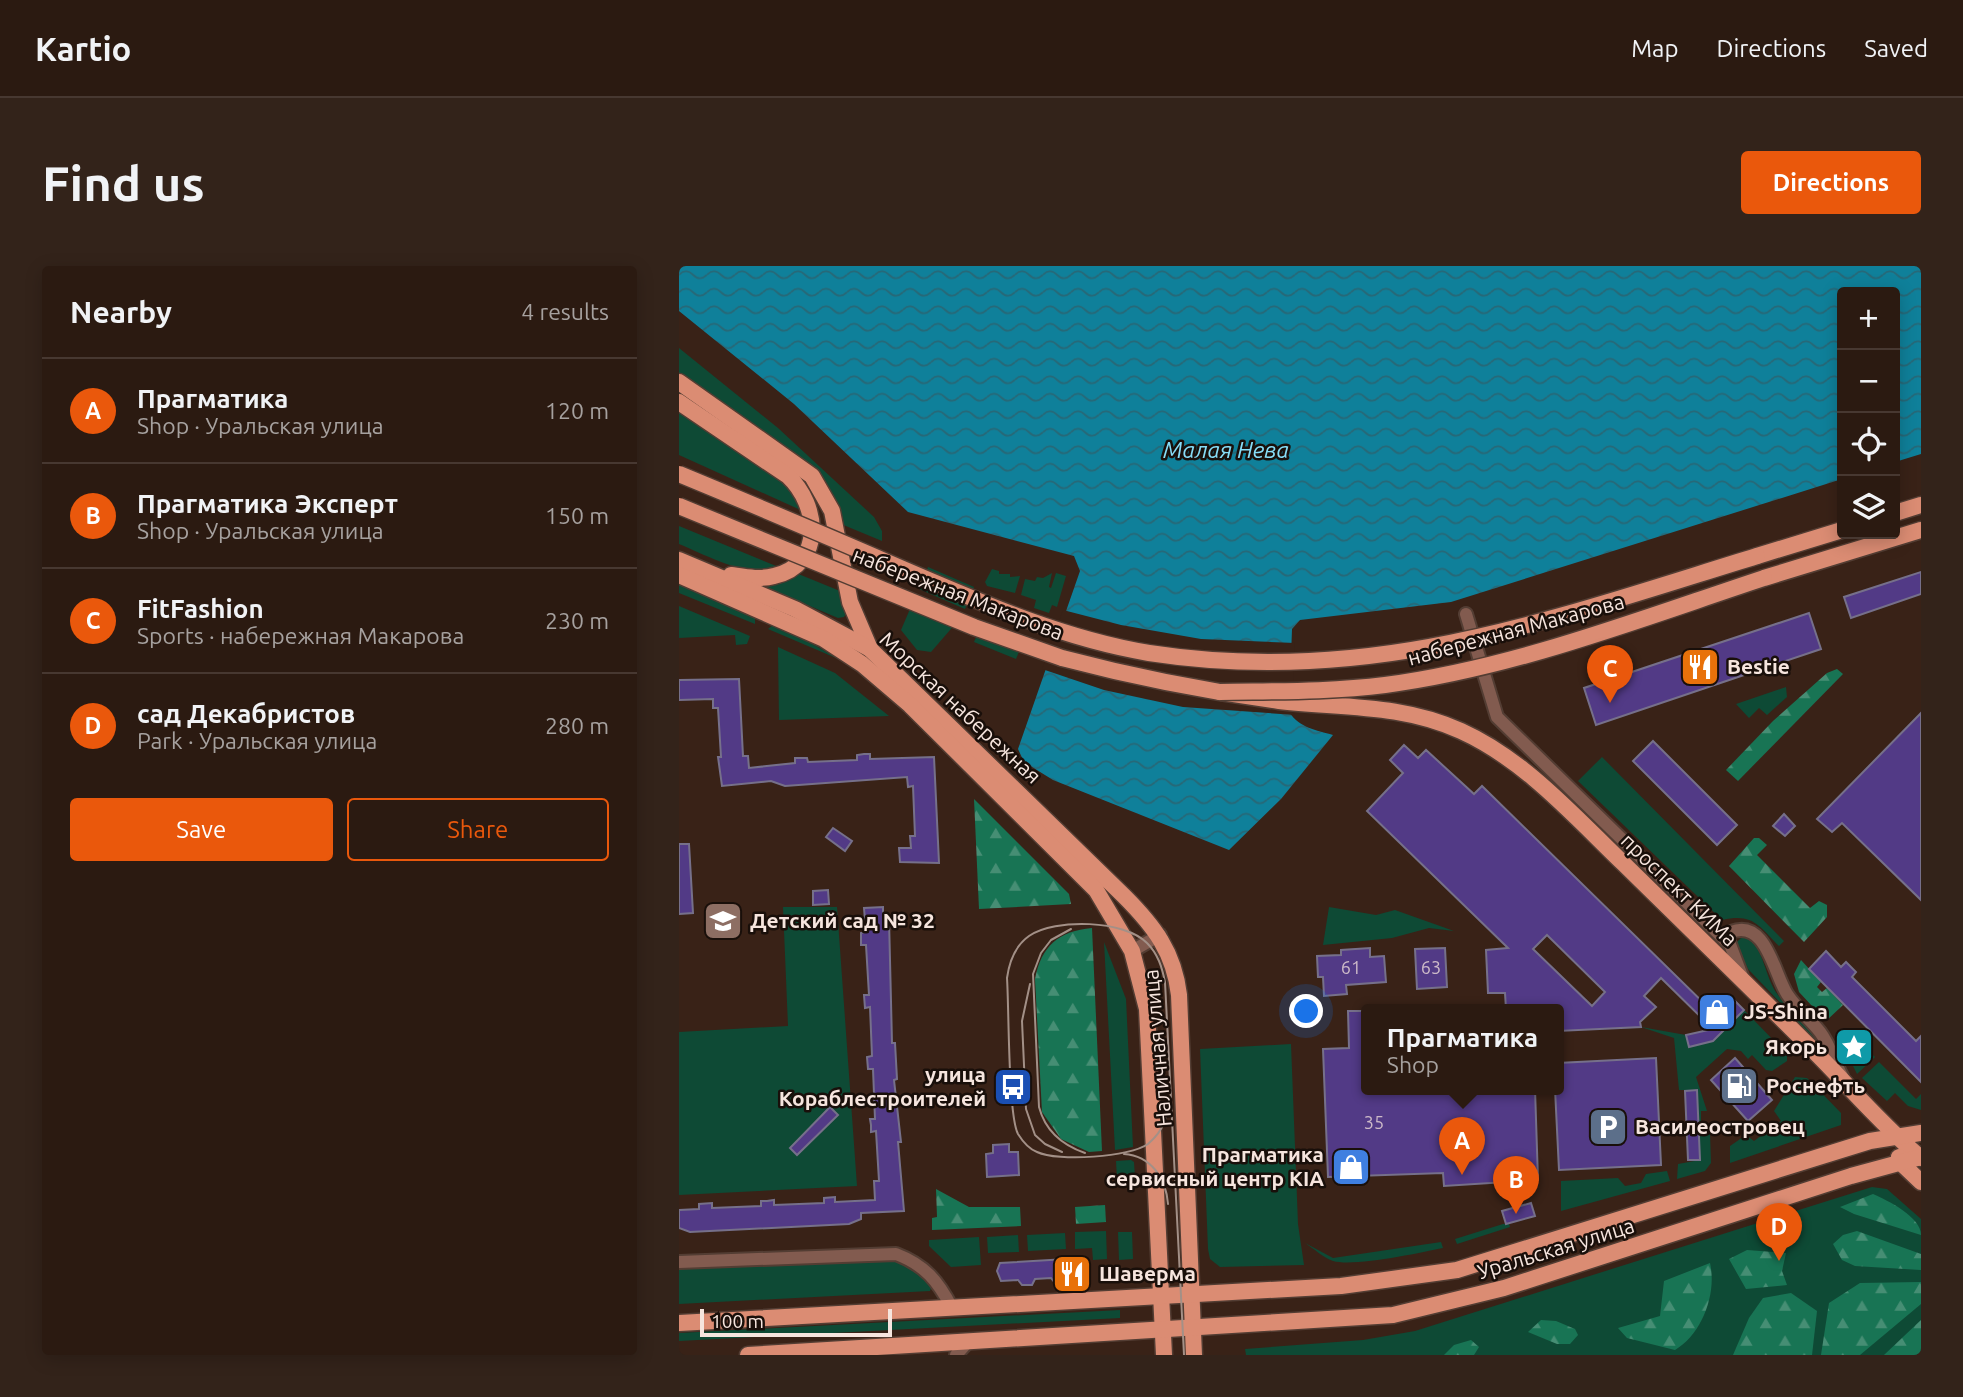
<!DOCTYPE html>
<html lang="en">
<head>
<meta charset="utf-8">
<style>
  body { margin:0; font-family:Ubuntu,sans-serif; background:#33231a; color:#f1f3f6 }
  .controls { position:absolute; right:21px; top:21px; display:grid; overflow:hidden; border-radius:7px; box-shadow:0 4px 18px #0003 }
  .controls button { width:63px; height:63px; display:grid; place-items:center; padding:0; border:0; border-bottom:2px solid #473831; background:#2b1a11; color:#f1f3f6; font:35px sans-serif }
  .scale { position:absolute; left:21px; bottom:18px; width:192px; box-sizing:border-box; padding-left:7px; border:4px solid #f6e5de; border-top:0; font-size:19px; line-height:24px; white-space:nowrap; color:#f6e5de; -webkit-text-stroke:5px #190f0a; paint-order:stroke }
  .you { position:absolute; left:628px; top:746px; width:24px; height:24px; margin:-18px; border:5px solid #fff; border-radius:50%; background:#1a73e8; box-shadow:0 0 0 10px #1a73e833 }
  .badge { display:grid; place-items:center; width:46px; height:46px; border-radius:50%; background:#ea580c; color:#fff; font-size:23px; font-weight:700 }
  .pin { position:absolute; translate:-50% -58px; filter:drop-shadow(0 2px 4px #0008) }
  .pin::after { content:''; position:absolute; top:37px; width:24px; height:21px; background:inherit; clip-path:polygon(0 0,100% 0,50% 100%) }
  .popup { position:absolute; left:682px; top:738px; width:203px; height:91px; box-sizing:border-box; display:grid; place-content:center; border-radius:7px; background:#2b1a11; filter:drop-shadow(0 2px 5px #0005); font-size:23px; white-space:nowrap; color:#a6a19f }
  .popup b { font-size:26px; color:#f1f3f6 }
  .popup::after { content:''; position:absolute; left:50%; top:100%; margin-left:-14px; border:14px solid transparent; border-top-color:#2b1a11 }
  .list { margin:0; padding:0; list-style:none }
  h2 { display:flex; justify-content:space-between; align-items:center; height:91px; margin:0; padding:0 28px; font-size:30px }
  h2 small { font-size:23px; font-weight:400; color:#a6a19f }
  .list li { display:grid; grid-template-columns:46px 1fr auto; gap:21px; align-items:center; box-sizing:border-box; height:105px; padding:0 28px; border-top:2px solid #473831 }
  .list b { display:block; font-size:26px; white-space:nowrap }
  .list p { margin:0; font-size:23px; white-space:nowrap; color:#a6a19f }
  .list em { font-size:23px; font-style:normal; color:#a6a19f }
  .actions { display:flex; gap:14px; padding:21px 28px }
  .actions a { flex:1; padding:16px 0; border:2px solid #ea580c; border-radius:7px; text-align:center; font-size:24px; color:#ea580c }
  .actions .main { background:#ea580c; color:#fff }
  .icon { flex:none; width:38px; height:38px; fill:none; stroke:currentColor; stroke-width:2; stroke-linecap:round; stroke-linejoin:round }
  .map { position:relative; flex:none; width:1242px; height:1089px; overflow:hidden; border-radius:7px }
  header { display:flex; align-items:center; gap:42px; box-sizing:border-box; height:98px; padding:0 35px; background:#2b1a11; border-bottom:2px solid #473831 }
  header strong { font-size:33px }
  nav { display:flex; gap:38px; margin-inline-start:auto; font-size:24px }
  .intro { display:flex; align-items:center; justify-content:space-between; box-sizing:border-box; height:168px; padding:0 42px }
  h1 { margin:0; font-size:49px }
  .button { padding:18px 32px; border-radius:7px; background:#ea580c; color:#fff; font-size:24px; font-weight:700 }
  main { display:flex; gap:42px; padding:0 42px }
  aside { flex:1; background:#2b1a11; border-radius:7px; box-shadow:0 4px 18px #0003 }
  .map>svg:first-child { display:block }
  .green { fill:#0e4a35 }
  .forest { fill:url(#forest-firs) }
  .water { fill:url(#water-waves) }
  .pier { fill:#392217 }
  .building { fill:#523a86; stroke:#76708a; stroke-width:2; fill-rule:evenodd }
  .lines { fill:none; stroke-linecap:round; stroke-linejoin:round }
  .minor-casing { stroke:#533d33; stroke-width:16 }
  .major-casing { stroke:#533d33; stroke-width:19 }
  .minor { stroke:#825b4f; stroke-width:12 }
  .major { stroke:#db8c73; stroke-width:16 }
  .tram { stroke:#a39087; stroke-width:2 }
  .major-bridge-casing { stroke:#533d33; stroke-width:19; stroke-linecap:butt }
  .major-bridge { stroke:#db8c73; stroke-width:16 }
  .labels { text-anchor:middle; stroke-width:5; stroke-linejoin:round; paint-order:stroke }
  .number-label { font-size:18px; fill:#cdbac8 }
  .street-label { font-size:21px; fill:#f6e5de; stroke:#190f0a }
  .poi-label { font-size:21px; font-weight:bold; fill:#f6e5de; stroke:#190f0a; text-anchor:start }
  .water-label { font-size:23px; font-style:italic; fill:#87ddf7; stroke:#190f0a }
</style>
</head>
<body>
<header>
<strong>Kartio</strong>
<nav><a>Map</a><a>Directions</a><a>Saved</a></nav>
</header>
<div class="intro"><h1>Find us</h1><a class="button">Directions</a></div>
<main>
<aside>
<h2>Nearby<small>4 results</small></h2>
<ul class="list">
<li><span class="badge">A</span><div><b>Прагматика</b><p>Shop · Уральская улица</p></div><em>120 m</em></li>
<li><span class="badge">B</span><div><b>Прагматика Эксперт</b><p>Shop · Уральская улица</p></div><em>150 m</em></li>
<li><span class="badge">C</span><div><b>FitFashion</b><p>Sports · набережная Макарова</p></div><em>230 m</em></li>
<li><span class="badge">D</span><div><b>сад Декабристов</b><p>Park · Уральская улица</p></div><em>280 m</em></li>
</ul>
<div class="actions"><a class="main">Save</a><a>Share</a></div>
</aside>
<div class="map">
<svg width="1242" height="1089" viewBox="0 0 1242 1089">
  <defs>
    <pattern id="forest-firs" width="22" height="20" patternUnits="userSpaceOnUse" patternTransform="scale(1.75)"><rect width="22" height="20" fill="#187454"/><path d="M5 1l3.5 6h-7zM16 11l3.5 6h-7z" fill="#468e74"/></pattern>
    <pattern id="water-waves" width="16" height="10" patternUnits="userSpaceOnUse" patternTransform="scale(1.75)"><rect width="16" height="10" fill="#0f809a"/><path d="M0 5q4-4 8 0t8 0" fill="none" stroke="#276877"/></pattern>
  </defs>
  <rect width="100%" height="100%" fill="#392217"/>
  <g class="green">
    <polygon points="0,82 99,162 195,251 203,265 203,275 162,258 137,206 123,193 0,107"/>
    <polygon points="0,144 105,215 126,246 0,189"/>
    <path d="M0,260L102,302C66,312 32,291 0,278Z"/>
    <polygon points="249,301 295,321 286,343 240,323"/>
    <polygon points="313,303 320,305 320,308 331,308 331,311 341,310 336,327 308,320 306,316"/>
    <polygon points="117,307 161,325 168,346 165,351 159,352 86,321"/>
    <polygon points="373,307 370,321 372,322 377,307 387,310 378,341 373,339 370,347 355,342 357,334 342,329 346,313 356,315 358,311 364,312"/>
    <polygon points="0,317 76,349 76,358 0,327"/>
    <polygon points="237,329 284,349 252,386 238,384 222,364"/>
    <polygon points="0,340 71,370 68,378 57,379 56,369 0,372"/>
    <polygon points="96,357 164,395 89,363"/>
    <polygon points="303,357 345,374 337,393 295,376"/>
    <polygon points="99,381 156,407 210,450 100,454"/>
    <polygon points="1107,421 1108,431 1088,449 1080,442 1070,452 1057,438"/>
    <path d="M923,491L1105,675L1100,680C1079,659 1074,647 1043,654L899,515Z"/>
    <polygon points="104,641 158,641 178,920 0,929 0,766 109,760"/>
    <polygon points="650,641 697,649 716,644 775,665 750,662 713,672 644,679"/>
    <path d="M1065,669C1086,681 1085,711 1099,729C1114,750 1135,765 1148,788L1146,789L1112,748L1069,703L1057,677Z"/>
    <polygon points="425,676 447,733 454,881 436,884"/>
    <polygon points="1065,744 1103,783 1108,789 1108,795 1093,805 1087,804 1073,789 1069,793 1062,785 1048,783 1017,811 1028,845 1022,845 1022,866 1031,866 1032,897 1026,905 998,913 999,898 1021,894 1018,824 1000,824 995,772 962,761 1007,769 1011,781 1034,775"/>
    <polygon points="1177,773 1196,791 1178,808 1166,784"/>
    <polygon points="612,778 619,958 625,999 541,1001 531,993 529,983 521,783"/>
    <polygon points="1200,796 1237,833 1242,828 1242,844 1229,840 1216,827 1208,835 1183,812"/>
    <polygon points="1116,811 1128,812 1162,847 1162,859 1051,897 1051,880 1067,869 1075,875 1102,855 1095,845"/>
    <polygon points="452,894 455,896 456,912 438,914 437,895"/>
    <polygon points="988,905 991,915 882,945 882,915 939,912 946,920 962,917 967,908"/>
    <polygon points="1193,921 1208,923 1242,953 1242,1089 567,1089 566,1083 684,1074 736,1065"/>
    <polygon points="824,958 830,958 831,961 778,978 776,973"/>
    <polygon points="427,965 428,993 414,994 413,982 396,983 396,966"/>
    <polygon points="439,966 453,966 454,993 440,994"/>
    <polygon points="386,967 387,983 349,985 348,969"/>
    <polygon points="339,969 340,986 309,987 308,971"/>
    <polygon points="300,971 302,999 272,1001 250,980 250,974"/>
    <path d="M762,976L764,982C740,987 675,1001 654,995C646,993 634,982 626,977L654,992Z"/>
    <polygon points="215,994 237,1000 253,1019 251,1025 0,1038 0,1002"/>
    <polygon points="441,1044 441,1052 0,1075 0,1067"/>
  </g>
  <g class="forest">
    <polygon points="1158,403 1164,408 1059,515 1047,504 1094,455 1148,407"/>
    <polygon points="295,533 390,628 392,638 300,643"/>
    <polygon points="1075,572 1080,572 1088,579 1078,589 1131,642 1140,635 1148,639 1148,651 1125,676 1050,600"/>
    <path d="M413,662L423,885L410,886L382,873L363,846L356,713C362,680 380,665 413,662Z"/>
    <polygon points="1122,694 1142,716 1138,721 1143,726 1148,722 1164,739 1147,755 1120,726 1115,708"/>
    <polygon points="257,923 290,941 341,941 342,960 253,964 253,952 258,951"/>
    <path d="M1194,928C1208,934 1242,951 1242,969L1175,948L1161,941Z"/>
    <polygon points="426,939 427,956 397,958 396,941"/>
    <polygon points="1178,965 1242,988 1242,1004 1176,1000 1163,994 1154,978 1164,969"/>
    <polygon points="1068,984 1107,987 1103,1005 1108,1019 1067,1023 1050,993"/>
    <path d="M1031,997C1038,1028 1023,1068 996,1084L948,1072L939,1062L981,1050L985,1015Z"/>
    <polygon points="1242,1016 1242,1038 1181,1089 1142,1089 1150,1037 1181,1017"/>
    <polygon points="1112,1027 1138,1045 1133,1089 1054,1089 1070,1052 1084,1032"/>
    <polygon points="862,1054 877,1055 896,1063 899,1069 891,1078 878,1078 849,1066"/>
    <polygon points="1242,1054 1242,1089 1205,1089"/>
    <polygon points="792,1074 800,1081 795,1089 765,1089 775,1079"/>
  </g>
  <path class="water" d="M0,0H1242V188L1216,196V26H1163V213L772,336L621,354L613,363L610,446C621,462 637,464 654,469L602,533L550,584L374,514L345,496L339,483L401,305L395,290L229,246L115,138L0,45Z"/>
  <polygon class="pier" points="384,344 442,359 522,373 616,377 613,445 616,449 504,441 425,424 363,403"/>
  <g class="building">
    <polygon points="1242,306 1242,328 1172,352 1165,331"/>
    <polygon points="1130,347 1142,383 917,459 905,422"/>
    <polygon points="60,413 64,490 69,490 70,502 116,497 116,492 128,492 129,496 178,494 178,489 185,488 191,488 191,493 255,491 260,597 221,596 220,582 232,582 231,570 236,570 234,520 229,521 228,511 106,520 92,515 43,520 39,491 42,491 39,442 34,442 34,433 0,434 0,414"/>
    <polygon points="1242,447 1242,634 1163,557 1153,566 1138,553"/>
    <polygon points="974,475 1058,559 1038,579 954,495"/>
    <path d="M725,479L739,492L747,484L795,528L803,520L1039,751L1055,734L1065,744L1034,775L1010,781L1007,769L1034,763L982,712L965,730L977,741L961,756L962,761L879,765V743H827L826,727H809L807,684L829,682L688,545L724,507L711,494ZM868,669L926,726L913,740L854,683Z"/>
    <polygon points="1105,548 1116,560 1106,570 1094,560"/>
    <polygon points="154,562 173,575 166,585 147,571"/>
    <polygon points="0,578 10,578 14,647 0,648"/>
    <polygon points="149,624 150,638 134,639 134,625"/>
    <polygon points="204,641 204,647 210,653 213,777 216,777 218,813 215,814 222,876 219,876 225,945 182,947 182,953 170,958 11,966 0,962 0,944 20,943 20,938 33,937 33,942 82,940 82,935 88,935 95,934 95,939 145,937 145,932 156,931 156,936 196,934 195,915 200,915 197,865 192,866 192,859 191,853 196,853 194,803 189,803 188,791 193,790 191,741 186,742 185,729 190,729 187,679 182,679 182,667 187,666 185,642"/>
    <polygon points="691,682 691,691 705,690 707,716 667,719 668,728 645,730 644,711 639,711 638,690 662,689 662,684"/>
    <polygon points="766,682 768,721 738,723 736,683"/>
    <polygon points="1147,685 1162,701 1167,696 1177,706 1173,711 1237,775 1242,770 1242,816 1130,703"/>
    <polygon points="669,745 687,745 687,823 856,823 859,914 765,920 764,907 649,911 644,783 670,782"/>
    <polygon points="977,792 982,899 880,904 876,823 879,823 879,797"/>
    <polygon points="1056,792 1093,834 1069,855 1032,814"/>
    <polygon points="1018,824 1021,894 1009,894 1006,825"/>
    <polygon points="151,841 159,849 118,889 111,882"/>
    <polygon points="330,878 330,886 339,886 340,909 308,911 307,888 314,887 314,879"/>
    <polygon points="852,937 856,950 827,958 823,945"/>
    <polygon points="405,992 410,1000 407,1010 389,1011 386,1017 376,1017 372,1012 356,1013 353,1019 343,1019 339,1014 322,1015 318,1005 321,997"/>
  </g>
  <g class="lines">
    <g class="minor-casing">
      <g id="minor">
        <polyline points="787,348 818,451 1049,677"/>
        <polyline points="453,685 481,669"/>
        <path d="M1063,710L1049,673L1052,666C1087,652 1095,708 1108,728C1117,742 1131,753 1141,766C1151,779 1155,795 1163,810"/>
        <path d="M0,996L217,988C246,999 259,1015 273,1042"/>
        <polyline points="277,1089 288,1077"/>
      </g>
    </g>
    <g class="major-casing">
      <g id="major">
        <polyline points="0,116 133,210 153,245 171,336 191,383"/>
        <path d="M0,136L109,210C140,239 146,298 95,310C80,314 66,311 52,309"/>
        <polyline points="1216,247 1242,239"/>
        <polyline points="1078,290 1163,264"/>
        <path d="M0,294L116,343L191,383L445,630C475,660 495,686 500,729L515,1089"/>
        <polyline points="0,309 145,373 183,398 231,439 417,624 453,685 468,743 485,1089"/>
        <polyline points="1085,312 1242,264"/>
        <path d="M383,392C455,411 526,425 600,435C663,442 723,438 782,465C846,494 895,550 945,598C1008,660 1071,721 1134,784C1170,820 1203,859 1242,892"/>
        <polyline points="1220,891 1221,896 1242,916"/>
        <polyline points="0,1057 662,1020 778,1004 1191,875 1242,867"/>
        <polyline points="69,1089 714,1049 825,1022 1172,910 1242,891"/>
      </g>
    </g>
    <use href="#minor" class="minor"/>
    <use href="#major" class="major"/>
    <g class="tram">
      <path d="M392,663L372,674L362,687L354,708L360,841C366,864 383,879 406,887"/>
      <polyline points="351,718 343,755 347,843 356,869 366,878 383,886"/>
      <path d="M492,826C489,847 487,863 469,878C451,891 379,896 358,886C350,883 344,876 339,868C329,849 330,741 328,712C330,697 336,680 350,670C376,652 446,654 468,677C479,688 483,701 486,716C493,840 498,965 505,1089"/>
      <path d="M445,888C472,890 487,912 489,938"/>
    </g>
    <g class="major-bridge-casing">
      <g id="major-bridge">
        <path d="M0,208C75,239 150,271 224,303C303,337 385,373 470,387C691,421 870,354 1078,290"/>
        <polyline points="0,240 295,361 383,392"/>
        <path d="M541,426C595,425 651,426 706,419C835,402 961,353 1085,312"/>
      </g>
    </g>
    <use href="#major-bridge" class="major-bridge"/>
  </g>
  <defs>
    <g id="restaurant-square" transform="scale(2.0125)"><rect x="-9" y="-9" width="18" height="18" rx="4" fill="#e8710a" stroke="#190f0a"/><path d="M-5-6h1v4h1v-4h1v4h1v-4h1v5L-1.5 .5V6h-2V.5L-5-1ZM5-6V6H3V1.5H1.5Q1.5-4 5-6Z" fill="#fff"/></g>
    <g id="school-square" transform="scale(2.0125)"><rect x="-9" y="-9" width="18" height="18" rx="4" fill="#8d6e63" stroke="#190f0a"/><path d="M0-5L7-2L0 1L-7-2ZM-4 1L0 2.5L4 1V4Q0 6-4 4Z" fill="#fff"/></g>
    <g id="shop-square" transform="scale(2.0125)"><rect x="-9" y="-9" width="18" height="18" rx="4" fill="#3f7fe0" stroke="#190f0a"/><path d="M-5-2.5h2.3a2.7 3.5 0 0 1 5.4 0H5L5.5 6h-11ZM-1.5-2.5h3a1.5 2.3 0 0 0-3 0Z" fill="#fff"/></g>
    <g id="sight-square" transform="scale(2.0125)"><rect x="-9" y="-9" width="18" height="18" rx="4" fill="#0f9aa8" stroke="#190f0a"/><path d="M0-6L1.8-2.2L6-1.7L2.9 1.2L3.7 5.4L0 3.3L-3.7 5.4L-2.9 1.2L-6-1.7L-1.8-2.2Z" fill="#fff"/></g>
    <g id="fuel-square" transform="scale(2.0125)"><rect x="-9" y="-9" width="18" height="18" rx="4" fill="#5c6f8a" stroke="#190f0a"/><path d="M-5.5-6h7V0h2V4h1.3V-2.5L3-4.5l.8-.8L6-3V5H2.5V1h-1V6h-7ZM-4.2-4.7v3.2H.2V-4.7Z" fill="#fff"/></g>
    <g id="bus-square" transform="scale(2.0125)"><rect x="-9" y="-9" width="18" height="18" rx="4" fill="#1a4fb4" stroke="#190f0a"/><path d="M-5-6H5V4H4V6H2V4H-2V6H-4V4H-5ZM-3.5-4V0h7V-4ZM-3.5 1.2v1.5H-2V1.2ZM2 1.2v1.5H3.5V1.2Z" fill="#fff"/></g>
    <g id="parking-square" transform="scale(2.0125)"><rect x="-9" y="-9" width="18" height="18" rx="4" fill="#5c6f8a" stroke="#190f0a"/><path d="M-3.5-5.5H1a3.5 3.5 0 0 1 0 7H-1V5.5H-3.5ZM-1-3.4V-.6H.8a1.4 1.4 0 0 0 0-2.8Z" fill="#fff"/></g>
  </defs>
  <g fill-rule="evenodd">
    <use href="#restaurant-square" x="1021" y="401"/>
    <use href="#school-square" x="44" y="655"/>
    <use href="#shop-square" x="1038" y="746"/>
    <use href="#sight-square" x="1175" y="781"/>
    <use href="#fuel-square" x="1060" y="820"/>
    <use href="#bus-square" x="334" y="821"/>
    <use href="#parking-square" x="929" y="861"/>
    <use href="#shop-square" x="672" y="901"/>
    <use href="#restaurant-square" x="393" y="1008"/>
  </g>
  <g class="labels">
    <g class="number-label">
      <text x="672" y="708">61</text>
      <text x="752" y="708">63</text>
      <text x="695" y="863">35</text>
    </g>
    <g class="street-label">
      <text transform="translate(279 328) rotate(21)" y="7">набережная Макарова</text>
      <text transform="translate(837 364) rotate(-15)" y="7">набережная Макарова</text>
      <text transform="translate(281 442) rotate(43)" y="7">Морская набережная</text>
      <text transform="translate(1000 624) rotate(44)" y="7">проспект КИМа</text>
      <text transform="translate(479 782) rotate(-95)" y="7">Наличная улица</text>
      <text transform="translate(877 983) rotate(-17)" y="7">Уральская улица</text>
    </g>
    <g class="poi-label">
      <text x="1048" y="408">Bestie</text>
      <text x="71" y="662">Детский сад № 32</text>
      <text x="1065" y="753">JS-Shina</text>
      <text x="1148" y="788" text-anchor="end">Якорь</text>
      <text x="307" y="816" text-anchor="end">улица<tspan x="307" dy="24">Кораблестроителей</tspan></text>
      <text x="1087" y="827">Роснефть</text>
      <text x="956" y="868">Василеостровец</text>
      <text x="645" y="896" text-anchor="end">Прагматика<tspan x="645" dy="24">сервисный центр KIA</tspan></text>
      <text x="420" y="1015">Шаверма</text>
    </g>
    <g class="water-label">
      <text x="547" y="192">Малая Нева</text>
    </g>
  </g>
</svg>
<div class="controls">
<button>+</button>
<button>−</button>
<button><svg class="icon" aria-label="locate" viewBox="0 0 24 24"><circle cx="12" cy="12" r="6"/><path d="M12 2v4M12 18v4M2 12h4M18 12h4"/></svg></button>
<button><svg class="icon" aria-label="layers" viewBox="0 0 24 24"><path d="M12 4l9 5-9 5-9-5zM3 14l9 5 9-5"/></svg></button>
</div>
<div class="scale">100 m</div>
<div class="you"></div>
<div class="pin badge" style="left:783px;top:909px">A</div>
<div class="popup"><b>Прагматика</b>Shop</div>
<div class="pin badge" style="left:837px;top:948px">B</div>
<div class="pin badge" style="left:931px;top:437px">C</div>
<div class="pin badge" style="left:1100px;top:995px">D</div>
</div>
</main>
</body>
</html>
